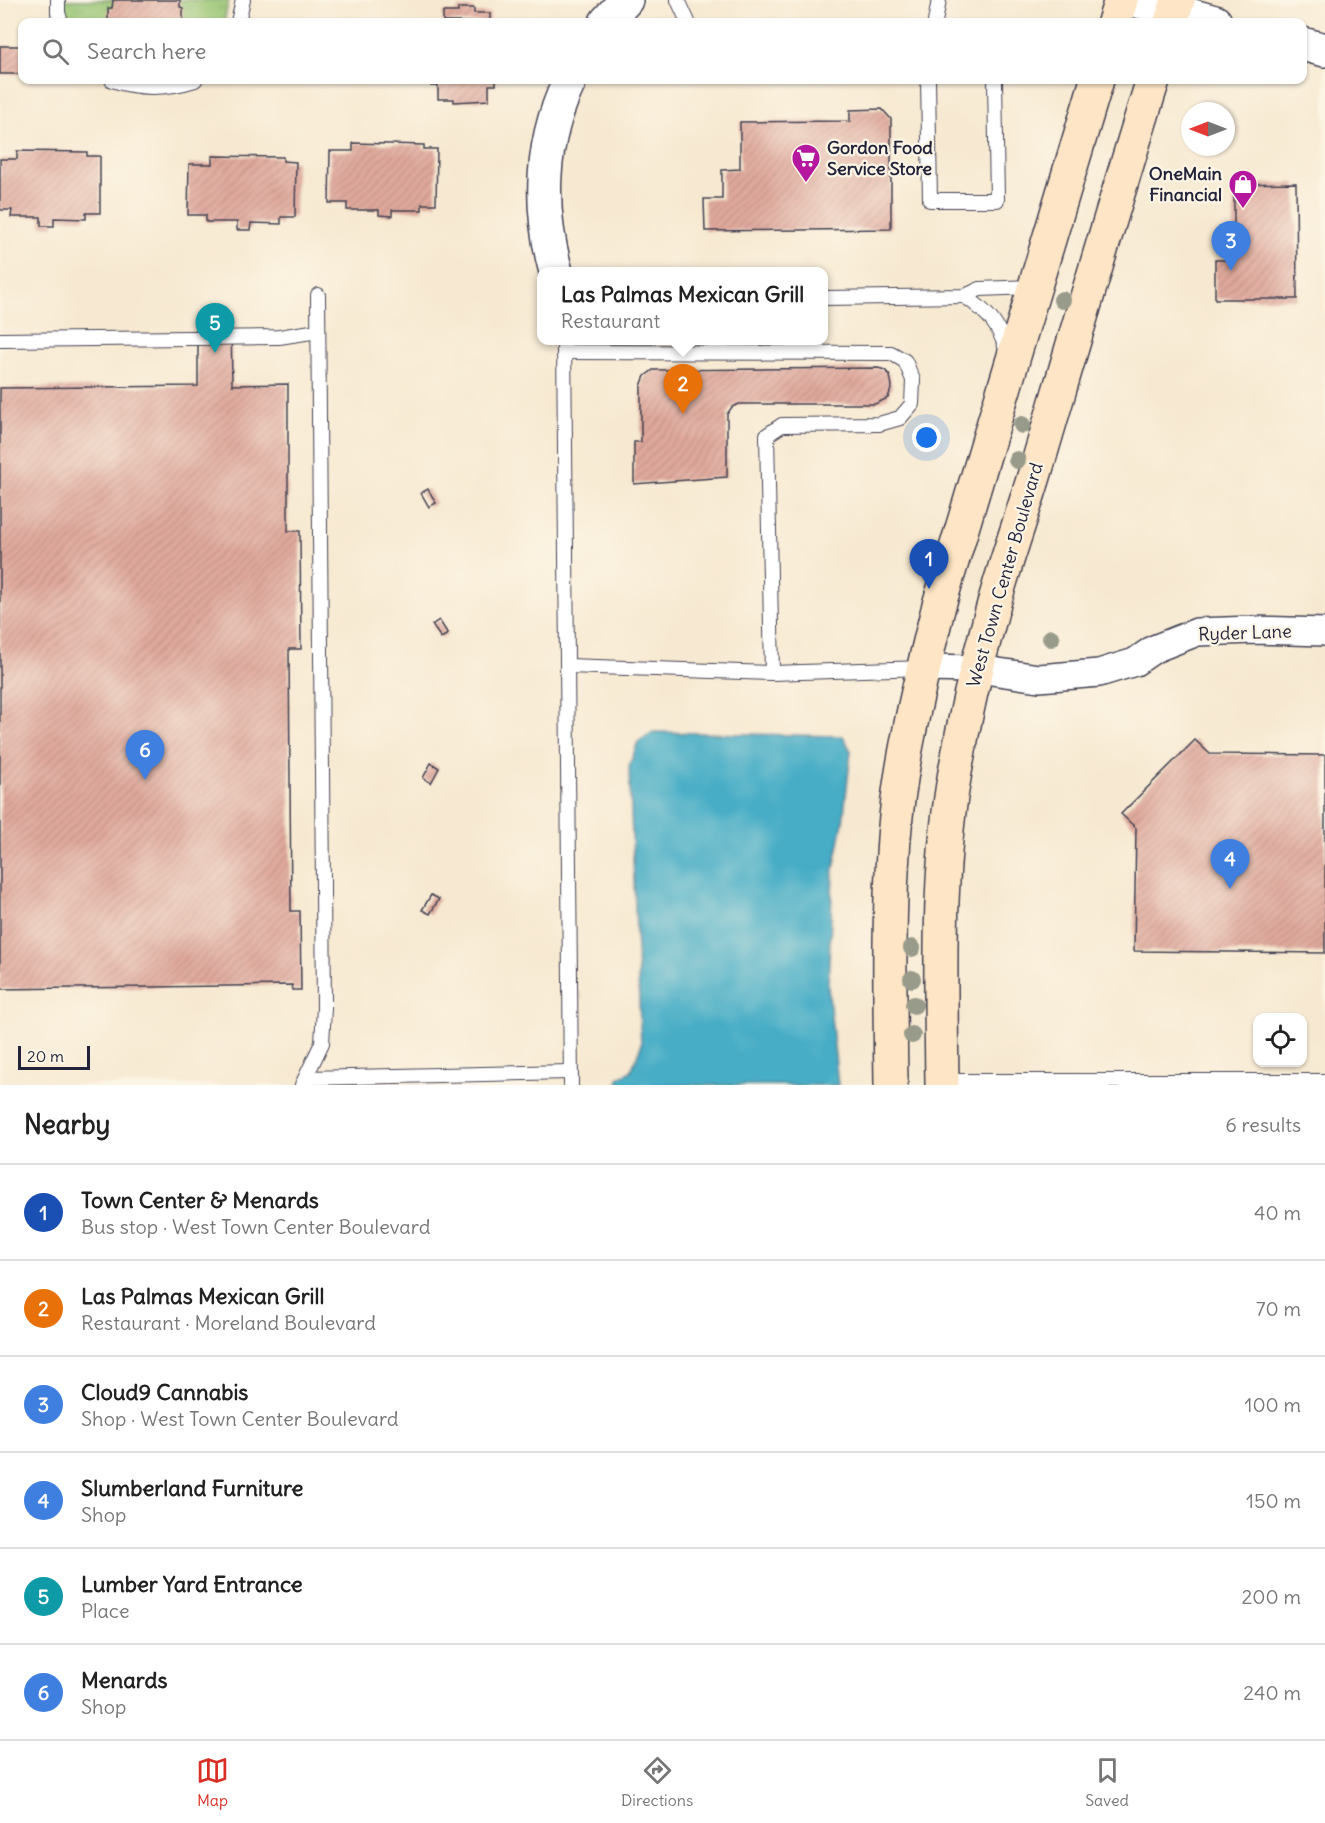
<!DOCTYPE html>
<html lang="en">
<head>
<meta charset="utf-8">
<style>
  body { margin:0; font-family:Delius,sans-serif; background:#f2f2f2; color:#222 }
  .controls { position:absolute; right:18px; bottom:18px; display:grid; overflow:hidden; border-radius:12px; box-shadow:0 2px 4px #0004 }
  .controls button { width:54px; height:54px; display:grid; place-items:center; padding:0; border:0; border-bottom:2px solid #e0e0e0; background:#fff; color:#222; font:30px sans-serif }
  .compass { position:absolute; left:1181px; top:102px; width:54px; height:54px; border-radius:50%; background:#fff; box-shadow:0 2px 4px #0004; rotate:270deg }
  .scale { position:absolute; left:18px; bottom:15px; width:72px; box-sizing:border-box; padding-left:6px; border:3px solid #22223b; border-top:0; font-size:16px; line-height:21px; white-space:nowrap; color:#22223b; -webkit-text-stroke:4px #fcf5e5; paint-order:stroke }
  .you { position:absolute; left:927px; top:438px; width:21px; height:21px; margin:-15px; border:4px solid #fff; border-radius:50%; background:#1a73e8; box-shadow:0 0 0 9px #1a73e833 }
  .badge { display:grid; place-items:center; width:39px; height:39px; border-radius:50%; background:#d93025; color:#fff; font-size:20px; font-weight:700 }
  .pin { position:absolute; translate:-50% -50px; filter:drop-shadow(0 2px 3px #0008) }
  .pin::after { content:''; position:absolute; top:32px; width:21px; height:18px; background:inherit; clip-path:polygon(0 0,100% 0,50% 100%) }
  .popup { position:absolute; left:537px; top:267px; width:291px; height:78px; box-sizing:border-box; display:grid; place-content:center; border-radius:12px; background:#fff; filter:drop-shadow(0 2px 4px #0005); font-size:20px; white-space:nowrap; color:#767676 }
  .popup b { font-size:22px; color:#222 }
  .popup::after { content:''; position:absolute; left:50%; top:100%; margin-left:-12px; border:12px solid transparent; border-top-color:#fff }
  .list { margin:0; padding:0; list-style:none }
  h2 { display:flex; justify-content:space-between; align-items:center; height:78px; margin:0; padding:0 24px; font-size:26px }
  h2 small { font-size:20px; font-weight:400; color:#767676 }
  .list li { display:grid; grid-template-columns:39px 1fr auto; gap:18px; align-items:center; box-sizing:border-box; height:96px; padding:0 24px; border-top:2px solid #e0e0e0 }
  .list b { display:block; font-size:22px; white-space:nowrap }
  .list p { margin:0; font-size:20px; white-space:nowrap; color:#767676 }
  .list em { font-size:20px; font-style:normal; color:#767676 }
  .icon { flex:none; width:33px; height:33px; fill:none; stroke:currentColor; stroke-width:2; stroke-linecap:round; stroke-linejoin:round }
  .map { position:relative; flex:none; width:1325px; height:1085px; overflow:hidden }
  .search { position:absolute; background:#fff; box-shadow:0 2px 4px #0004; left:18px; right:18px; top:18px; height:66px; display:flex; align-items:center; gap:15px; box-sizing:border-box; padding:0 21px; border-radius:12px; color:#767676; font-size:22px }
  .sheet { height:654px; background:#fff }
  nav { display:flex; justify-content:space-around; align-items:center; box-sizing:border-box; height:84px; border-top:2px solid #e0e0e0; background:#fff; font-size:16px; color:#767676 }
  nav a { display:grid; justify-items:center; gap:3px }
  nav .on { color:#d93025 }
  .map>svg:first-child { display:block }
  .park { fill:url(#park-tufts); stroke:#5d7457; stroke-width:1.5 }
  .water { fill:#46adc6; stroke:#346880; stroke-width:1.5 }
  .building { fill:url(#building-hatch) }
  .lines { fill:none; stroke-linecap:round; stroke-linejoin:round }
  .service-casing { stroke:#424052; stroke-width:16 }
  .minor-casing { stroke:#424052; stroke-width:30 }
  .tertiary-casing { stroke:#424052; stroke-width:36 }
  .secondary-casing { stroke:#424052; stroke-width:36 }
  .service { stroke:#fff; stroke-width:14 }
  .minor { stroke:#fff; stroke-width:27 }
  .tertiary { stroke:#fff; stroke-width:33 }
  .secondary { stroke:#fde5c5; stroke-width:33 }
  .tree { fill:#989b8a }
  .labels { text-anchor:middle; stroke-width:4.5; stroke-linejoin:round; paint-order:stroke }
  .poi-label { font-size:18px; font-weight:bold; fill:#22223b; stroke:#fcf5e5; text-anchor:start }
  .street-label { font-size:18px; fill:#22223b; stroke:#fcf5e5 }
</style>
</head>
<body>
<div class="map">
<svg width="1325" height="1085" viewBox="0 0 1325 1085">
  <defs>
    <pattern id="park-tufts" width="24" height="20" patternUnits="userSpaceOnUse" patternTransform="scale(1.5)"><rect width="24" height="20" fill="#98c573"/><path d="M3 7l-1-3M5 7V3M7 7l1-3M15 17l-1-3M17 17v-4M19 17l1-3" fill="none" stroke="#83a964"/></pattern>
    <pattern id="building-hatch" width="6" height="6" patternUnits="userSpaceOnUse" patternTransform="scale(1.5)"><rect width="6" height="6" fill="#e0a99c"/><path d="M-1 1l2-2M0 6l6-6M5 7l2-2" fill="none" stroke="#c09187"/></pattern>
  </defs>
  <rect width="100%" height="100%" fill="#fcf5e5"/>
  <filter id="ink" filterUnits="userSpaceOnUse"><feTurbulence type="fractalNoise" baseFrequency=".0167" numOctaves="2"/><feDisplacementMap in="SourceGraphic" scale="12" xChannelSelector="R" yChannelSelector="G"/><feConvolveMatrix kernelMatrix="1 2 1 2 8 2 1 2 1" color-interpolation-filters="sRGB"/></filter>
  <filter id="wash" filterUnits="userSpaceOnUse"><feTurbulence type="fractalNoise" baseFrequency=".008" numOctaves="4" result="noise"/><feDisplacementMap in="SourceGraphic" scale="24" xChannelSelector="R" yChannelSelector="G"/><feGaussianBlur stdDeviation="1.35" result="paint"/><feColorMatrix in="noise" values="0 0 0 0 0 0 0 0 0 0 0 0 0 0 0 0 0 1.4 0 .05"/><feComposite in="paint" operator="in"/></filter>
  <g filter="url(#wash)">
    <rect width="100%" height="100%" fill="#f7e9d1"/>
    <polygon class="park" points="63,0 229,0 224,22 67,22"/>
    <polygon class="water" points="653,732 843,736 851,751 843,823 833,874 828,986 838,1085 618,1085 618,1078 631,1071 641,1046 629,766 638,742"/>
    <g id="blocks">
      <g class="building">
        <polygon points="113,0 180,0 180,7 183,8 183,22 108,22 108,8 112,8"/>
        <polygon points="458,8 474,8 474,13 490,13 490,22 443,22 443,12 458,12"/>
        <rect x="0" y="46" width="22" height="28"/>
        <polygon points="431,80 496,80 496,85 489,85 489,100 454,102 454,99 438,99 438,86 431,86"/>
        <polygon points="882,109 891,119 891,229 705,231 704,199 722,199 722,170 740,169 740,122 850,121 850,110"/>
        <polygon points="353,143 424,145 424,149 437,149 436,204 422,204 422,210 392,210 392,216 379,215 379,210 347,210 347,203 329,203 330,151 353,151"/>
        <polygon points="17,151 87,152 87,156 100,156 100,213 86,213 86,219 54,218 54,226 41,226 41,217 11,217 12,210 0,210 0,159 17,159"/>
        <polygon points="212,156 283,157 283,161 296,162 295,217 281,217 281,224 251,223 250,230 237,230 237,222 206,222 206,215 188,215 189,164 212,164"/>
        <polygon points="1296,183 1297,299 1215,299 1215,260 1234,260 1234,184"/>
        <polygon points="198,316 231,316 232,385 288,384 288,531 300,531 301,649 289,649 291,911 300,911 301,990 292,990 292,985 0,989 0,388 198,386"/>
        <polygon points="878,368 885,370 890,376 892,386 888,398 875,404 739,404 732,407 727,414 727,477 634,484 634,442 641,442 641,386 645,376 653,370"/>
        <polygon points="428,489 436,503 429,507 421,493"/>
        <polygon points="439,620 448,634 441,638 432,625"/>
        <polygon points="1195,740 1210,754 1325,755 1325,953 1134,951 1136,828 1121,814"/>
        <polygon points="431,763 439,768 431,783 423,778"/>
        <polygon points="431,895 439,899 430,914 422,910"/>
      </g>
    </g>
  </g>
  <g filter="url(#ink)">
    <use href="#blocks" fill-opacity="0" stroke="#424052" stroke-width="1.5"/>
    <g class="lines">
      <g class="service-casing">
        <g id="service">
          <polyline points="58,0 58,13 61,22"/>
          <polyline points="678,0 688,22"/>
          <polyline points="238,22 243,0"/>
          <polyline points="935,22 939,0"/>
          <path d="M112,80C140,90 166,89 195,80"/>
          <polyline points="928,80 930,200 997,200 995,80"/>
          <path d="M965,296C988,313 999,324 1007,352"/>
          <polyline points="824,298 965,296 980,289 1033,287"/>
          <polyline points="0,340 279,337 318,331"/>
          <polyline points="564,340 571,1085"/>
          <polyline points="564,352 891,353 905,361 913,380 912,404 900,418 879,424 782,425 767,435 772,673"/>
          <polyline points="568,666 772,673 923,668"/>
          <polyline points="307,1078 570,1072"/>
          <polyline points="942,1081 1325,1081"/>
          <polyline points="302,1085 322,1043 324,1008 318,295"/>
        </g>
      </g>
      <g class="minor-casing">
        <polyline id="minor" points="923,668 978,669 1039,678 1099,673 1135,662 1154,649 1197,632 1253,630 1325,632"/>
      </g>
      <g class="tertiary-casing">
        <g id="tertiary">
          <polyline points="1134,0 1215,22"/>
          <polyline points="606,22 626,0"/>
          <polyline points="1302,44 1325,50"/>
          <path d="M556,272C538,205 540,142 570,80"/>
        </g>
      </g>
      <g class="secondary-casing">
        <g id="secondary">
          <polyline points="1114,22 1121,0"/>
          <polyline points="1171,22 1178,0"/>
          <path d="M891,1085C890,1003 888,920 894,838C900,759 920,682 939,605L1097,80"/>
          <path d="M942,1085C941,985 937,883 953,784C962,730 974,675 989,622C1002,571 1020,523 1035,473C1074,341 1112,210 1153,80"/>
        </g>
      </g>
      <use href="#service" class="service"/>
      <use href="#minor" class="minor"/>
      <use href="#tertiary" class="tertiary"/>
      <use href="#secondary" class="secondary"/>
    </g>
    <g class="tree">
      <circle cx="1062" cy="300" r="9"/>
      <circle cx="1022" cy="425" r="9"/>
      <circle cx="1017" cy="460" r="9"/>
      <circle cx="1051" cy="638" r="9"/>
      <circle cx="912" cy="948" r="9"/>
      <circle cx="912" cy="979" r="9"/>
      <circle cx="914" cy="1005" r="9"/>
      <circle cx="912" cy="1035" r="9"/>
    </g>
  </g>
  <defs>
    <g id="supermarket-pin" transform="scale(1.5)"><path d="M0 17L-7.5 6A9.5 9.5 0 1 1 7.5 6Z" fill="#b5179e" stroke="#fcf5e5"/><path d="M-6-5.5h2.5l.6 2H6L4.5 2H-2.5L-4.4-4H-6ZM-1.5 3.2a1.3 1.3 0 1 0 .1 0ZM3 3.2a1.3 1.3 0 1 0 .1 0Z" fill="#fff"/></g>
    <g id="shop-pin" transform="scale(1.5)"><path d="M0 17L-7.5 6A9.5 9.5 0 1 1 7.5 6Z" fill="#b5179e" stroke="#fcf5e5"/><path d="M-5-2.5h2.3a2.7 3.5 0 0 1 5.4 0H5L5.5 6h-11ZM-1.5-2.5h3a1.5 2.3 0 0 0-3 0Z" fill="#fff"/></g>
  </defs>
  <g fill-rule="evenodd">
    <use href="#supermarket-pin" x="806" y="158"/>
    <use href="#shop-pin" x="1243" y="184"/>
  </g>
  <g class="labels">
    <g class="poi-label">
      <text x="827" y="154">Gordon Food<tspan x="827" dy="21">Service Store</tspan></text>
      <text x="1222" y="180" text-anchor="end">OneMain<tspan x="1222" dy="21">Financial</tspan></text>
    </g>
    <g class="street-label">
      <text transform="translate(1005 575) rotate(-74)" y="6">West Town Center Boulevard</text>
      <text transform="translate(1245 633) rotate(-2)" y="6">Ryder Lane</text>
    </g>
  </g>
</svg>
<div class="controls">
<button><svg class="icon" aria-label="locate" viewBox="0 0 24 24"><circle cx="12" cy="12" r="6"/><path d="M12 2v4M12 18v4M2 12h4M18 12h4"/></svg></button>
</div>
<svg class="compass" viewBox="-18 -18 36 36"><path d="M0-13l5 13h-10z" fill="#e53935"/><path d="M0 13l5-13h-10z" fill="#767676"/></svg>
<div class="scale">20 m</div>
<div class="you"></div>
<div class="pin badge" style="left:929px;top:589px;background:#1a4fb4">1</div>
<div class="pin badge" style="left:683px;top:414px;background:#e8710a">2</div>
<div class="popup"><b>Las Palmas Mexican Grill</b>Restaurant</div>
<div class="pin badge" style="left:1231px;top:271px;background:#3f7fe0">3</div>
<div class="pin badge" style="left:1230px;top:889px;background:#3f7fe0">4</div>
<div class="pin badge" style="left:215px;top:353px;background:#0f9aa8">5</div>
<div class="pin badge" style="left:145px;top:780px;background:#3f7fe0">6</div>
<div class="search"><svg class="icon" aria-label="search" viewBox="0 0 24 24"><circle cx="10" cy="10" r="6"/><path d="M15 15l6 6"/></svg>Search here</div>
</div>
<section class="sheet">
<h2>Nearby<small>6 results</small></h2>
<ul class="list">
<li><span class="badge" style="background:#1a4fb4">1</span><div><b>Town Center &amp; Menards</b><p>Bus stop · West Town Center Boulevard</p></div><em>40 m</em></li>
<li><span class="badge" style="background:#e8710a">2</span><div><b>Las Palmas Mexican Grill</b><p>Restaurant · Moreland Boulevard</p></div><em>70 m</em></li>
<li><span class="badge" style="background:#3f7fe0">3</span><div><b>Cloud9 Cannabis</b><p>Shop · West Town Center Boulevard</p></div><em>100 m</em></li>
<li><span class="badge" style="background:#3f7fe0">4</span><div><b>Slumberland Furniture</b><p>Shop</p></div><em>150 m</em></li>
<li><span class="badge" style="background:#0f9aa8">5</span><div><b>Lumber Yard Entrance</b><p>Place</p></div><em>200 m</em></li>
<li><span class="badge" style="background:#3f7fe0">6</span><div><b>Menards</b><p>Shop</p></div><em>240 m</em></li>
</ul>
</section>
<nav>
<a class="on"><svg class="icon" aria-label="map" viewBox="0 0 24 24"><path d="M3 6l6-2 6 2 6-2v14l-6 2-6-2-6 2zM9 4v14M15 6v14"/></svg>Map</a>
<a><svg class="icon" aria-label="directions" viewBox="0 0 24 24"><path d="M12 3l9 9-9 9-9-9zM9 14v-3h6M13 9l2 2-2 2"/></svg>Directions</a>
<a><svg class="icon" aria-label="saved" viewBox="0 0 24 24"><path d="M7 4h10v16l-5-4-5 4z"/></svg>Saved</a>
</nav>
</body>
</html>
